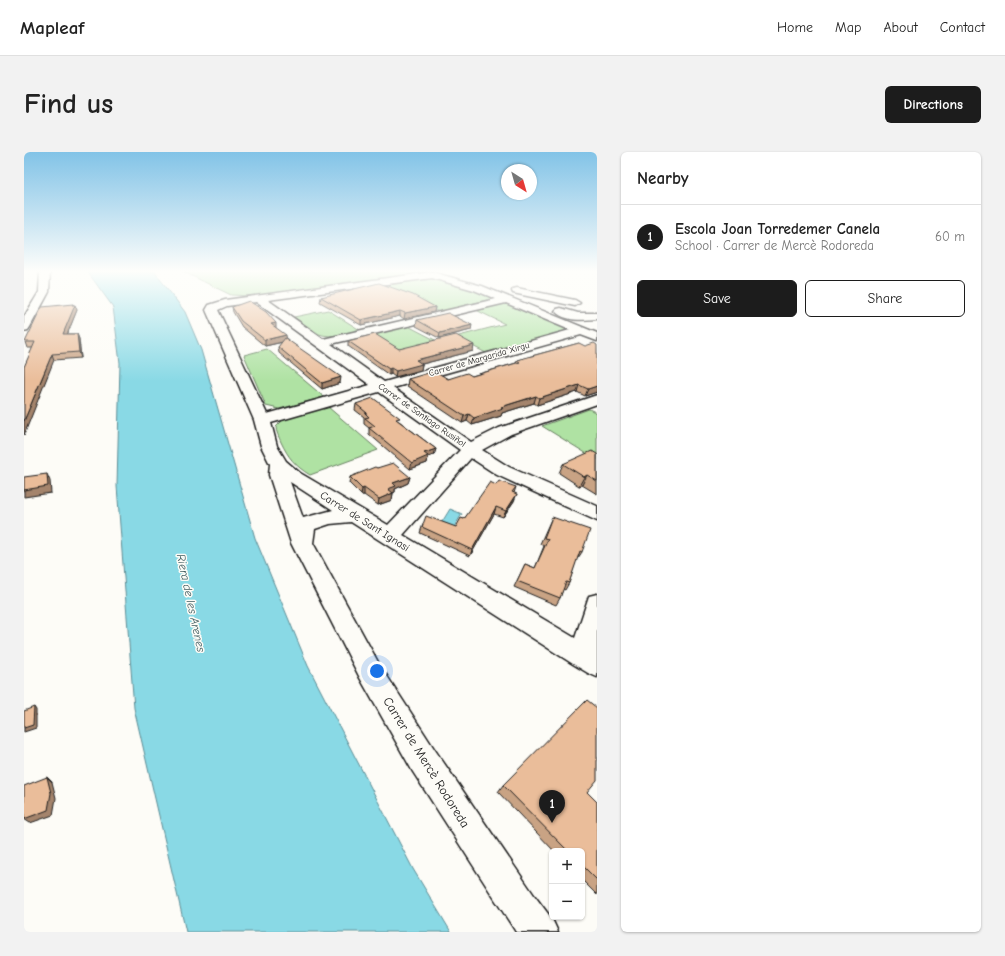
<!DOCTYPE html>
<html lang="en">
<head>
<meta charset="utf-8">
<style>
  body { margin:0; font-family:"Comic Neue",sans-serif; background:#f2f2f2; color:#222 }
  .controls { position:absolute; right:12px; bottom:12px; display:grid; overflow:hidden; border-radius:6px; box-shadow:0 1px 3px #0004 }
  .controls button { width:36px; height:36px; display:grid; place-items:center; padding:0; border:0; border-bottom:1px solid #e0e0e0; background:#fff; color:#222; font:20px sans-serif }
  .compass { position:absolute; left:477px; top:12px; width:36px; height:36px; border-radius:50%; background:#fff; box-shadow:0 1px 3px #0004; rotate:143deg }
  .you { position:absolute; left:353px; top:519px; width:14px; height:14px; margin:-10px; border:3px solid #fff; border-radius:50%; background:#1a73e8; box-shadow:0 0 0 6px #1a73e833 }
  .badge { display:grid; place-items:center; width:26px; height:26px; border-radius:50%; background:#1c1c1c; color:#fff; font-size:13px; font-weight:700 }
  .pin { position:absolute; translate:-50% -33px; filter:drop-shadow(0 1px 2px #0008) }
  .pin::after { content:''; position:absolute; top:21px; width:14px; height:12px; background:inherit; clip-path:polygon(0 0,100% 0,50% 100%) }
  .list { margin:0; padding:0; list-style:none }
  h2 { display:flex; justify-content:space-between; align-items:center; height:52px; margin:0; padding:0 16px; font-size:17px }
  h2 small { font-size:13px; font-weight:400; color:#767676 }
  .list li { display:grid; grid-template-columns:26px 1fr auto; gap:12px; align-items:center; box-sizing:border-box; height:64px; padding:0 16px; border-top:1px solid #e0e0e0 }
  .list b { display:block; font-size:15px; white-space:nowrap }
  .list p { margin:0; font-size:13px; white-space:nowrap; color:#767676 }
  .list em { font-size:13px; font-style:normal; color:#767676 }
  .actions { display:flex; gap:8px; padding:12px 16px }
  .actions a { flex:1; padding:9px 0; border:1px solid #1c1c1c; border-radius:6px; text-align:center; font-size:14px; color:#1c1c1c }
  .actions .main { background:#1c1c1c; color:#fff }
  .map { position:relative; flex:none; width:573px; height:780px; overflow:hidden; border-radius:6px }
  header { display:flex; align-items:center; gap:24px; box-sizing:border-box; height:56px; padding:0 20px; background:#fff; border-bottom:1px solid #e0e0e0 }
  header strong { font-size:19px }
  nav { display:flex; gap:22px; margin-inline-start:auto; font-size:14px }
  .intro { display:flex; align-items:center; justify-content:space-between; box-sizing:border-box; height:96px; padding:0 24px }
  h1 { margin:0; font-size:28px }
  .button { padding:10px 18px; border-radius:6px; background:#1c1c1c; color:#fff; font-size:14px; font-weight:700 }
  main { display:flex; gap:24px; padding:0 24px }
  aside { flex:1; background:#fff; border-radius:6px; box-shadow:0 1px 3px #0004 }
  .map>svg:first-child { display:block }
  .green { fill:#afe2a3; stroke:#667f60 }
  .water { fill:#89d9e5; stroke:#5d8d95 }
  .lines { fill:none; stroke-linecap:round; stroke-linejoin:round }
  .minor-casing { stroke:#1c1c1c; stroke-width:3 }
  .minor { fill:#fdfcf7; fill-rule:evenodd }
  .wall { fill:#c9a384; stroke:#1c1c1c }
  .shaded-wall { fill:#a4846c; stroke:#1c1c1c }
  .building { fill:#eabd9a; stroke:#1c1c1c }
  .labels { text-anchor:middle; stroke-width:3; stroke-linejoin:round; paint-order:stroke }
  .far-street-label { font-size:9px; fill:#1c1c1c; stroke:#fdfcf7 }
  .street-label { font-size:11px; fill:#1c1c1c; stroke:#fdfcf7 }
  .water-label { font-size:12px; font-style:italic; fill:#425e62; stroke:#fdfcf7 }
  .near-street-label { font-size:13px; fill:#1c1c1c; stroke:#fdfcf7 }
</style>
</head>
<body>
<header>
<strong>Mapleaf</strong>
<nav><a>Home</a><a>Map</a><a>About</a><a>Contact</a></nav>
</header>
<div class="intro"><h1>Find us</h1><a class="button">Directions</a></div>
<main>
<div class="map">
<svg width="573" height="780" viewBox="0 0 573 780">
  <rect width="100%" height="100%" fill="#fdfcf7"/>
  <filter id="ink" filterUnits="userSpaceOnUse"><feTurbulence type="fractalNoise" baseFrequency=".025" numOctaves="2"/><feDisplacementMap in="SourceGraphic" scale="8" xChannelSelector="R" yChannelSelector="G"/><feConvolveMatrix kernelMatrix="1 2 1 2 8 2 1 2 1" color-interpolation-filters="sRGB"/></filter>
  <g filter="url(#ink)">
    <g class="green">
      <polygon points="158,119 411,119 228,144 207,143"/>
      <polygon points="407,125 445,135 470,146 415,160 359,132"/>
      <polygon points="480,152 486,153 540,175 543,179 462,201 431,185 481,172 452,158"/>
      <path d="M304,158L336,178C324,180 308,187 295,182L270,165Z"/>
      <polygon points="384,174 413,189 375,199 347,183"/>
      <polygon points="243,197 300,245 255,257 242,254 220,203"/>
      <path d="M304,255L354,298L286,323C271,314 264,305 257,290C255,285 252,280 252,275L260,267Z"/>
      <polygon points="565,257 573,261 573,308 518,274"/>
    </g>
    <g class="water">
      <polygon points="63,119 130,119 161,160 177,198 231,386 284,514 389,717 427,780 162,780 110,556 93,334 96,211 89,155"/>
      <polygon points="426,357 438,362 430,375 418,370"/>
    </g>
    <g class="lines">
      <g class="minor-casing">
        <g id="minor">
          <polygon points="16,119 26,119 25,140 6,175 4,178 0,179 0,165 15,140"/>
          <path d="M408,120L458,134L573,181V189L557,183L369,236L447,290L475,276L573,243V252L487,282L458,298L485,315L573,354V369L473,323L447,306L379,383L551,486L565,444L573,442V525L564,521L549,512L327,370L306,372L291,377L289,391L354,510L411,598L510,743L528,767L534,780H492L389,620L336,526L267,391L245,323L246,312L237,294L230,268L182,158L185,153L201,148ZM408,126L450,138L472,147L299,187L244,148ZM232,150L346,233L243,262L194,158L203,154ZM482,151L546,178L360,230L307,192ZM355,240L436,298L364,373L276,321L262,309L253,294L247,271ZM266,330L309,358L279,366Z"/>
          <polygon points="493,136 551,148 556,151 551,154 489,141 488,139 489,137"/>
          <path d="M537,156L554,161H573V167C560,168 541,170 531,159L533,157Z"/>
        </g>
      </g>
      <use href="#minor" class="minor"/>
    </g>
    <g class="wall">
      <polygon points="297,145 411,155 410,160 380,167 376,164 337,173 296,150"/>
      <polygon points="49,153 53,158 43,182 53,182 55,187 57,206 30,208 8,196 3,196 1,190"/>
      <polygon points="208,155 252,176 263,187 316,231 298,237 255,201 254,195 259,190 241,194 218,175 209,160"/>
      <polygon points="393,168 447,178 415,186 392,174"/>
      <polygon points="324,189 375,197 449,199 398,212 397,218 371,225 367,222 365,223 324,194"/>
      <polygon points="555,191 573,240 561,244 553,240 513,253 510,251 478,261 477,264 448,273 443,269 438,271 383,234 384,227 424,227 448,224 492,211 493,208"/>
      <polygon points="332,252 375,269 412,297 410,303 404,305 403,311 386,317 345,282 345,276 340,272 340,265 331,258"/>
      <polygon points="573,302 573,342 558,333 555,334 535,321 539,312"/>
      <polygon points="353,316 386,325 384,331 371,337 371,340 369,341 368,348 354,353 340,343 337,343 325,331 326,325"/>
      <polygon points="472,333 492,335 490,341 490,349 479,365 470,362 446,404 396,381 398,375 432,375"/>
      <polygon points="528,365 558,400 554,406 553,406 545,431 541,438 539,437 536,446 532,453 490,435 501,412 511,416 520,394 516,392"/>
      <polygon points="479,633 563,640 573,650 573,743 558,728 558,699 530,699 474,640"/>
    </g>
    <g class="shaded-wall">
      <polygon points="49,152 50,155 51,153 53,158 41,188 39,182"/>
      <polygon points="411,155 410,160 380,167 381,161"/>
      <polygon points="376,159 376,164 337,173 337,168"/>
      <polygon points="252,171 252,176 247,172"/>
      <polygon points="448,173 447,178 415,186 416,181"/>
      <polygon points="53,182 55,187 57,206 55,200"/>
      <polygon points="262,183 263,189 241,194 241,188"/>
      <polygon points="450,193 449,199 398,212 397,218 371,225 372,219 392,208"/>
      <polygon points="28,202 30,208 0,283 0,269"/>
      <polygon points="367,216 367,222 365,223 365,217"/>
      <polygon points="317,225 316,231 298,237 298,231"/>
      <polygon points="555,233 553,240 513,253 515,246"/>
      <polygon points="573,234 573,240 561,244 564,237"/>
      <polygon points="512,244 510,251 478,261 477,264 448,273 450,266 477,255"/>
      <polygon points="445,262 443,269 438,271 440,264"/>
      <polygon points="412,297 410,303 404,305 403,311 386,317 388,311 400,301"/>
      <polygon points="23,322 26,329 27,341 0,345 0,338"/>
      <polygon points="563,323 558,333 555,334 560,325"/>
      <polygon points="386,325 384,331 371,337 371,340 363,343 364,337 369,331"/>
      <polygon points="340,336 340,343 337,343 338,337"/>
      <polygon points="369,341 368,348 354,353 355,347"/>
      <polygon points="493,342 490,349 479,365 482,359"/>
      <polygon points="472,355 470,362 446,404 448,398"/>
      <polygon points="10,555 12,558 12,576 0,580 0,576"/>
      <polygon points="23,625 28,630 32,646 29,663 6,671 0,667"/>
    </g>
    <g class="building">
      <polygon points="355,131 389,143 411,155 381,161 376,159 337,168 297,145"/>
      <polygon points="225,149 242,160 252,171 247,172 262,183 241,188 217,169 208,155"/>
      <polygon points="49,152 48,153 51,153 39,182 53,182 55,200 28,202 0,269 0,215 11,190 1,190 18,155"/>
      <polygon points="424,161 448,173 416,181 393,168"/>
      <polygon points="351,182 375,197 432,183 450,193 392,208 398,212 372,219 367,216 365,217 324,189"/>
      <polygon points="261,186 317,225 298,231 254,195"/>
      <polygon points="555,191 561,194 570,191 573,193 573,234 564,237 555,233 515,246 512,244 477,255 479,256 450,266 445,262 440,264 384,227 411,219 424,227 443,221 448,224 496,210 493,208"/>
      <polygon points="349,246 376,266 372,267 412,297 400,301 404,304 388,311 345,276 351,274 341,266 345,265 341,261 343,261 332,252"/>
      <polygon points="568,299 573,302 573,329 563,323 560,325 539,312"/>
      <polygon points="369,311 386,325 369,331 372,334 364,337 369,341 355,347 340,336 338,337 326,325 351,315 353,316"/>
      <polygon points="23,322 24,334 0,338 0,325"/>
      <polygon points="475,329 492,335 488,340 493,342 482,359 472,355 448,398 398,375 402,364 432,375 437,366 440,367 466,330 472,333"/>
      <polygon points="528,365 566,378 558,400 556,399 545,431 542,430 536,446 493,429 501,412 511,416 524,387 520,386"/>
      <polygon points="563,548 573,556 573,628 563,640 573,650 573,728 558,713 558,699 544,699 479,633"/>
      <polygon points="10,555 9,573 0,576 0,559"/>
      <polygon points="23,625 27,641 24,658 0,667 0,634"/>
    </g>
  </g>
  <linearGradient id="sky" x2="0" y2="1"><stop stop-color="#82c3e7"/><stop offset="0.52" stop-color="#fefefb"/><stop offset="1" stop-color="#fefefb" stop-opacity="0"/></linearGradient>
  <rect width="573" height="229" fill="url(#sky)"/>
  <g class="labels">
    <g class="far-street-label">
      <text transform="translate(455 207) rotate(-16)" y="3">Carrer de Margarida Xirgu</text>
      <text transform="translate(398 263) rotate(35)" y="3">Carrer de Santiago Rusiñol</text>
    </g>
    <g class="street-label">
      <text transform="translate(341 369) rotate(32)" y="4">Carrer de Sant Ignasi</text>
    </g>
    <g class="water-label">
      <text transform="translate(167 451) rotate(78)" y="4">Riera de les Arenes</text>
    </g>
    <g class="near-street-label">
      <text transform="translate(403 610) rotate(58)" y="5">Carrer de Mercè Rodoreda</text>
    </g>
  </g>
</svg>
<div class="controls">
<button>+</button>
<button>−</button>
</div>
<svg class="compass" viewBox="-18 -18 36 36"><path d="M0-13l5 13h-10z" fill="#e53935"/><path d="M0 13l5-13h-10z" fill="#767676"/></svg>
<div class="you"></div>
<div class="pin badge" style="left:528px;top:671px">1</div>
</div>
<aside>
<h2>Nearby<small></small></h2>
<ul class="list">
<li><span class="badge">1</span><div><b>Escola Joan Torredemer Canela</b><p>School · Carrer de Mercè Rodoreda</p></div><em>60 m</em></li>
</ul>
<div class="actions"><a class="main">Save</a><a>Share</a></div>
</aside>
</main>
</body>
</html>
